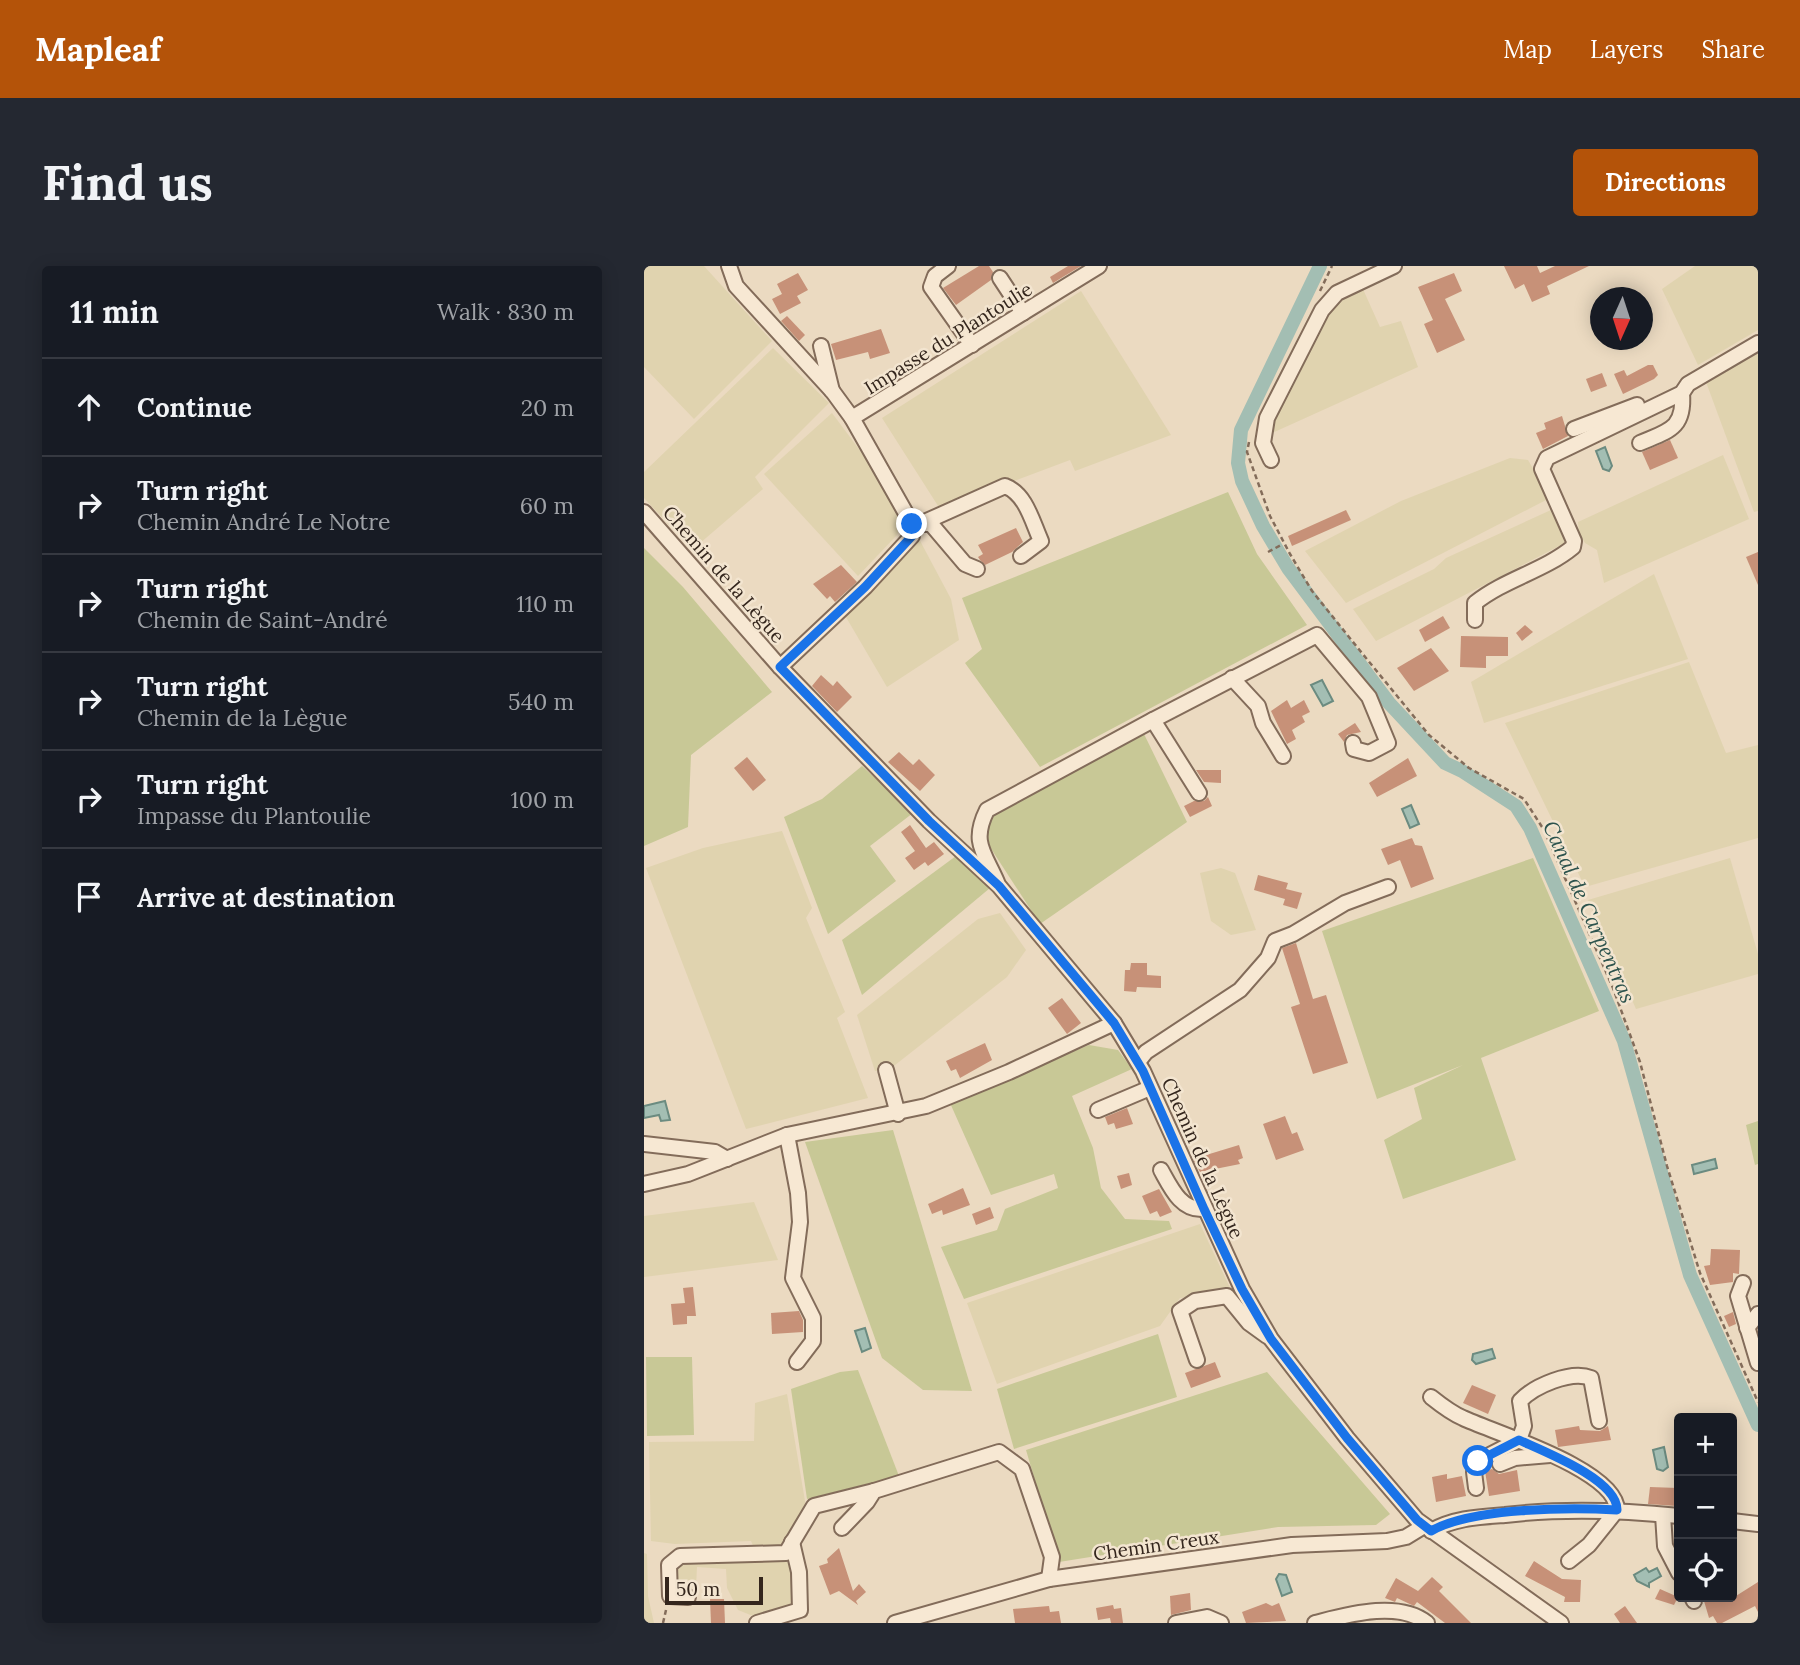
<!DOCTYPE html>
<html lang="en">
<head>
<meta charset="utf-8">
<style>
  body { margin:0; font-family:Lora,serif; background:#242831; color:#f1f3f6 }
  .controls { position:absolute; right:21px; bottom:21px; display:grid; overflow:hidden; border-radius:7px; box-shadow:0 4px 18px #0003 }
  .controls button { width:63px; height:63px; display:grid; place-items:center; padding:0; border:0; border-bottom:2px solid #363941; background:#171b24; color:#f1f3f6; font:35px sans-serif }
  .compass { position:absolute; left:946px; top:21px; width:63px; height:63px; border-radius:50%; background:#171b24; box-shadow:0 4px 18px #0003; rotate:183deg }
  .scale { position:absolute; left:21px; bottom:18px; width:98px; box-sizing:border-box; padding-left:7px; border:4px solid #34261d; border-top:0; font-size:19px; line-height:24px; white-space:nowrap; color:#34261d; -webkit-text-stroke:5px #f3e5d0; paint-order:stroke }
  .stop { position:absolute; width:21px; height:21px; margin:-16px; border:5px solid #1a73e8; border-radius:50%; background:#fff }
  .stop.end { background:#1a73e8; border-color:#fff; box-shadow:0 2px 7px #0008 }
  .list { margin:0; padding:0; list-style:none }
  h2 { display:flex; justify-content:space-between; align-items:center; height:91px; margin:0; padding:0 28px; font-size:30px }
  h2 small { font-size:23px; font-weight:400; color:#9ea1a6 }
  .list li { display:grid; grid-template-columns:46px 1fr auto; gap:21px; align-items:center; box-sizing:border-box; height:98px; padding:0 28px; border-top:2px solid #363941 }
  .list b { display:block; font-size:26px; white-space:nowrap }
  .list p { margin:0; font-size:23px; white-space:nowrap; color:#9ea1a6 }
  .list em { font-size:23px; font-style:normal; color:#9ea1a6 }
  .icon { flex:none; width:38px; height:38px; fill:none; stroke:currentColor; stroke-width:2; stroke-linecap:round; stroke-linejoin:round }
  .map { position:relative; flex:none; width:1114px; height:1357px; overflow:hidden; border-radius:7px }
  header { display:flex; align-items:center; gap:42px; box-sizing:border-box; height:98px; padding:0 35px; background:#b45309; color:#fff }
  header strong { font-size:33px }
  nav { display:flex; gap:38px; margin-inline-start:auto; font-size:24px }
  .intro { display:flex; align-items:center; justify-content:space-between; box-sizing:border-box; height:168px; padding:0 42px }
  h1 { margin:0; font-size:49px }
  .button { padding:18px 32px; border-radius:7px; background:#b45309; color:#fff; font-size:24px; font-weight:700 }
  main { display:flex; gap:42px; padding:0 42px }
  aside { flex:1; background:#171b24; border-radius:7px; box-shadow:0 4px 18px #0003 }
  .map>svg:first-child { display:block }
  .farmland { fill:#e0d3af }
  .green { fill:#c8c896 }
  .water { fill:#a3beb3; stroke:#6b8b80; stroke-width:2 }
  .lines { fill:none; stroke-linecap:round; stroke-linejoin:round }
  .canal { stroke:#a3beb3; stroke-width:14 }
  .building { fill:#c79178 }
  .minor-casing { stroke:#836c5a; stroke-width:18 }
  .path { stroke:#836c5a; stroke-width:2.5; stroke-dasharray:5 3.5; stroke-linecap:butt }
  .minor { stroke:#f7e8d3; stroke-width:14 }
  .route { stroke:#1a73e8; stroke-width:9 }
  .labels { text-anchor:middle; stroke-width:5; stroke-linejoin:round; paint-order:stroke }
  .street-label { font-size:19px; fill:#34261d; stroke:#f3e5d0 }
  .water-label { font-size:21px; font-style:italic; fill:#2d534d; stroke:#f3e5d0 }
</style>
</head>
<body>
<header>
<strong>Mapleaf</strong>
<nav><a>Map</a><a>Layers</a><a>Share</a></nav>
</header>
<div class="intro"><h1>Find us</h1><a class="button">Directions</a></div>
<main>
<aside>
<h2>11 min<small>Walk · 830 m</small></h2>
<ul class="list">
<li><svg class="icon" aria-label="ahead" viewBox="0 0 24 24"><path d="M12 20V5M6 11l6-6 6 6"/></svg><div><b>Continue</b></div><em>20 m</em></li>
<li><svg class="icon" aria-label="right" viewBox="0 0 24 24"><path d="M7 20v-9h11M14 6l5 5-5 5"/></svg><div><b>Turn right</b><p>Chemin André Le Notre</p></div><em>60 m</em></li>
<li><svg class="icon" aria-label="right" viewBox="0 0 24 24"><path d="M7 20v-9h11M14 6l5 5-5 5"/></svg><div><b>Turn right</b><p>Chemin de Saint-André</p></div><em>110 m</em></li>
<li><svg class="icon" aria-label="right" viewBox="0 0 24 24"><path d="M7 20v-9h11M14 6l5 5-5 5"/></svg><div><b>Turn right</b><p>Chemin de la Lègue</p></div><em>540 m</em></li>
<li><svg class="icon" aria-label="right" viewBox="0 0 24 24"><path d="M7 20v-9h11M14 6l5 5-5 5"/></svg><div><b>Turn right</b><p>Impasse du Plantoulie</p></div><em>100 m</em></li>
<li><svg class="icon" aria-label="arrive" viewBox="0 0 24 24"><path d="M6 21V4h12l-3 4 3 4H6"/></svg><div><b>Arrive at destination</b></div></li>
</ul>
</aside>
<div class="map">
<svg width="1114" height="1357" viewBox="0 0 1114 1357">
  <rect width="100%" height="100%" fill="#ebdac1"/>
  <g class="farmland">
    <polygon points="0,0 60,0 128,75 50,153 0,101"/>
    <polygon points="1051,0 1114,0 1114,64 1054,99 1018,23"/>
    <polygon points="718,21 736,61 757,55 774,101 624,169 627,154 679,51 691,38"/>
    <polygon points="437,25 527,169 431,205 426,194 296,243 238,152"/>
    <polygon points="129,82 185,137 111,211 119,223 48,284 0,232 0,206"/>
    <polygon points="1114,86 1114,245 1110,246 1062,116"/>
    <polygon points="188,147 241,218 258,253 253,269 214,310 120,208"/>
    <polygon points="1079,189 1105,253 960,317 953,284 941,277 935,267 934,256"/>
    <polygon points="866,192 884,194 906,232 702,337 661,285 757,235"/>
    <polygon points="907,244 921,277 732,375 709,343 790,303 802,292"/>
    <polygon points="274,271 307,333 315,374 243,421 199,346"/>
    <polygon points="1010,308 1044,393 840,457 827,416"/>
    <polygon points="1045,396 1082,487 1114,479 1114,572 941,621 861,457"/>
    <polygon points="138,565 168,642 162,652 201,746 193,752 224,832 102,863 2,602 59,582"/>
    <polygon points="1086,592 1114,688 1114,708 992,743 944,634"/>
    <polygon points="577,602 591,607 612,664 587,669 567,655 556,607"/>
    <polygon points="356,647 382,684 363,711 246,803 231,805 213,749 334,653"/>
    <polygon points="110,936 134,994 0,1011 0,950"/>
    <polygon points="556,958 588,1026 536,1032 516,1060 353,1118 323,1037"/>
    <polygon points="143,1128 162,1241 140,1282 110,1282 107,1275 31,1278 7,1275 5,1176 110,1175 111,1137"/>
    <polygon points="0,1287 3,1288 4,1330 10,1357 0,1357"/>
    <polygon points="144,1291 151,1309 151,1335 141,1341 109,1350 94,1344 83,1322 82,1303 53,1301 52,1321 31,1323 28,1305 37,1295"/>
  </g>
  <g class="green">
    <polygon points="584,226 613,288 663,359 396,501 321,397 338,383 318,332"/>
    <polygon points="0,282 39,321 128,426 47,489 44,561 0,580"/>
    <polygon points="500,468 543,556 396,658 342,575 343,551"/>
    <polygon points="218,500 269,547 226,580 252,615 184,668 140,551 178,533"/>
    <polygon points="312,590 346,622 218,729 198,674"/>
    <polygon points="889,592 955,745 837,792 872,894 759,933 740,874 778,853 770,822 819,799 733,833 678,665"/>
    <polygon points="445,779 474,784 488,803 428,830 449,882 457,922 481,953 525,955 528,963 320,1033 297,981 353,964 361,943 414,922 410,908 347,929 306,837"/>
    <polygon points="1114,855 1114,898 1111,899 1102,859"/>
    <polygon points="249,864 328,1125 279,1124 238,1092 161,876"/>
    <polygon points="514,1068 533,1131 370,1183 353,1123"/>
    <polygon points="2,1091 48,1091 50,1169 3,1170"/>
    <polygon points="214,1104 255,1210 163,1233 147,1123 196,1106"/>
    <polygon points="623,1106 746,1248 732,1259 634,1261 415,1296 382,1184"/>
  </g>
  <g class="water">
    <polygon points="961,181 968,200 965,205 959,203 952,185"/>
    <polygon points="678,414 689,435 679,440 667,419"/>
    <polygon points="767,539 775,558 766,562 758,543"/>
    <polygon points="21,835 26,854 17,855 15,849 0,852 0,840"/>
    <polygon points="1071,893 1073,902 1050,908 1048,899"/>
    <polygon points="221,1062 227,1082 218,1086 211,1065"/>
    <polygon points="848,1083 851,1092 832,1098 828,1094 829,1088"/>
    <polygon points="1020,1181 1024,1201 1019,1205 1013,1203 1009,1184"/>
    <polygon points="1002,1302 1005,1306 1013,1302 1017,1310 1005,1317 1005,1321 993,1315 990,1309"/>
    <polygon points="635,1308 642,1309 648,1326 638,1330 632,1313"/>
  </g>
  <g class="lines">
    <polyline class="canal" points="676,0 597,164 594,197 598,215 619,260 644,302 745,437 801,497 818,505 872,540 886,562 980,775 1046,1009 1114,1159"/>
  </g>
  <g class="building">
    <polygon points="335,0 345,0 349,6 347,14 312,39 299,22"/>
    <polygon points="424,0 437,0 409,17 406,11"/>
    <polygon points="860,0 893,0 896,7 911,0 945,0 903,20 906,28 888,36 880,18 871,23"/>
    <polygon points="154,7 164,24 153,30 157,37 136,48 128,33 138,28 133,18"/>
    <polygon points="810,7 818,25 801,33 821,74 793,87 780,58 789,54 774,21"/>
    <polygon points="143,50 161,69 155,75 137,55"/>
    <polygon points="237,63 246,87 226,93 224,86 192,94 187,78"/>
    <polygon points="1004,99 1009,99 1014,109 1010,113 979,128 970,108 980,104 983,110"/>
    <polygon points="958,107 963,120 947,126 942,113"/>
    <polygon points="918,150 924,170 899,183 892,167 902,163 900,157"/>
    <polygon points="1026,174 1034,192 1006,204 998,186"/>
    <polygon points="702,244 707,254 648,280 644,270"/>
    <polygon points="372,262 379,276 368,286 341,299 336,294 334,291 339,288 334,279"/>
    <polygon points="1114,286 1114,319 1102,291"/>
    <polygon points="197,299 213,316 191,336 186,330 183,333 169,318"/>
    <polygon points="799,350 806,362 781,376 775,364"/>
    <polygon points="881,359 889,366 878,375 872,367"/>
    <polygon points="817,370 864,371 864,390 842,390 842,402 816,401"/>
    <polygon points="787,382 805,405 770,425 753,402"/>
    <polygon points="177,409 189,420 193,415 208,431 193,446 168,420"/>
    <polygon points="643,434 647,442 660,434 666,446 658,450 661,456 648,464 652,473 643,478 627,445"/>
    <polygon points="711,457 717,466 703,469 700,476 694,468"/>
    <polygon points="255,486 269,499 275,493 291,509 276,525 244,496"/>
    <polygon points="103,491 122,514 109,525 90,502"/>
    <polygon points="764,492 773,510 733,531 725,517"/>
    <polygon points="552,504 577,504 577,517 560,516"/>
    <polygon points="564,531 568,540 546,551 540,540 550,535 560,535"/>
    <polygon points="266,559 282,582 290,576 300,588 284,600 281,596 270,604 261,592 271,585 257,566"/>
    <polygon points="768,572 771,579 778,580 790,613 767,622 756,594 744,599 737,583"/>
    <polygon points="614,609 644,617 642,623 658,627 653,643 639,639 641,633 610,624"/>
    <polygon points="652,677 669,733 682,729 704,797 669,808 647,741 656,738 638,682"/>
    <polygon points="487,697 503,697 503,709 517,710 517,722 493,721 492,726 480,725 481,704 486,704"/>
    <polygon points="418,732 437,757 423,768 404,742"/>
    <polygon points="341,777 348,794 316,812 312,803 307,805 302,795"/>
    <polygon points="483,842 489,858 472,863 470,857 464,859 461,851"/>
    <polygon points="641,850 648,868 653,866 660,884 632,894 619,858"/>
    <polygon points="595,879 599,892 594,894 596,898 556,906 549,893"/>
    <polygon points="485,907 488,919 477,923 473,910"/>
    <polygon points="319,922 326,939 299,949 298,944 288,948 284,938"/>
    <polygon points="515,923 528,946 516,951 513,945 506,948 498,930"/>
    <polygon points="346,941 350,952 332,959 328,948"/>
    <polygon points="1067,983 1096,984 1095,1008 1089,1007 1089,1016 1066,1019 1060,1000 1066,999"/>
    <polygon points="49,1021 52,1050 43,1050 43,1058 29,1059 27,1038 41,1037 39,1022"/>
    <polygon points="155,1045 159,1054 159,1066 128,1068 127,1047"/>
    <polygon points="1089,1046 1092,1058 1085,1061 1080,1050"/>
    <polygon points="571,1096 577,1111 547,1122 541,1107"/>
    <polygon points="828,1119 852,1129 844,1148 819,1137"/>
    <polygon points="935,1160 936,1164 956,1165 964,1160 967,1174 914,1181 911,1164"/>
    <polygon points="848,1203 855,1208 873,1204 876,1225 845,1230 841,1205"/>
    <polygon points="803,1208 803,1213 818,1210 822,1230 792,1236 788,1211"/>
    <polygon points="1006,1221 1034,1222 1033,1240 1004,1238"/>
    <polygon points="195,1282 209,1325 215,1318 222,1326 212,1335 214,1339 195,1325 186,1329 175,1300 184,1297 183,1293"/>
    <polygon points="890,1295 918,1313 937,1314 936,1336 920,1336 921,1331 881,1310"/>
    <polygon points="788,1311 799,1321 795,1325 827,1357 801,1357 773,1336 770,1340 753,1332 751,1336 741,1332 752,1312 774,1325"/>
    <polygon points="1114,1316 1114,1346 1111,1340 1078,1357 1073,1357 1069,1350 1065,1352 1060,1335 1068,1331 1081,1331 1084,1335"/>
    <polygon points="1016,1323 1034,1331 1030,1339 1011,1333"/>
    <polygon points="546,1327 547,1344 527,1349 526,1330"/>
    <polygon points="66,1333 80,1333 81,1357 67,1357"/>
    <polygon points="622,1337 628,1340 635,1337 642,1355 602,1357 598,1346"/>
    <polygon points="469,1339 470,1343 477,1342 479,1357 467,1357 466,1352 454,1354 452,1342"/>
    <polygon points="405,1340 406,1346 415,1345 417,1357 371,1357 369,1343"/>
    <polygon points="981,1340 993,1357 976,1357 970,1348"/>
  </g>
  <g class="lines">
    <g class="minor-casing">
      <g id="minor">
        <polyline points="85,0 92,20 189,126 208,152 268,258 268,270 221,321 136,401"/>
        <polyline points="304,0 291,10 287,21 328,79"/>
        <polyline points="356,12 379,47"/>
        <polyline points="177,80 188,125"/>
        <polyline points="208,152 455,0"/>
        <polyline points="930,163 993,139"/>
        <path d="M996,177C1024,165 1041,163 1038,127"/>
        <polyline points="627,194 619,177 623,152 678,44 693,27 750,0"/>
        <polyline points="0,246 136,401 285,555 355,620 470,757 499,805 598,1023 627,1073 703,1172 773,1254 917,1357"/>
        <polyline points="274,258 287,258 321,298 333,303"/>
        <path d="M276,258L361,220C382,228 388,255 397,275L377,290"/>
        <path d="M831,354V337C861,313 900,305 929,281L930,275L898,203L903,192L1038,127L1044,118L1114,77"/>
        <polyline points="588,412 614,440 619,457 639,490"/>
        <polyline points="509,454 673,369 725,431 744,477 725,487 710,483 709,477"/>
        <path d="M353,616C340,586 327,576 343,544L509,454L555,527"/>
        <polyline points="494,796 502,786 596,724 624,692 631,675 649,668 701,637 744,621"/>
        <polyline points="242,804 254,848"/>
        <polyline points="454,844 506,822"/>
        <polyline points="143,869 154,927 156,956 149,1012 169,1052 169,1075 153,1096"/>
        <polyline points="0,878 71,886 83,893"/>
        <path d="M517,904C527,922 537,945 560,943"/>
        <polyline points="0,918 44,908 143,869 282,840 365,806 470,757"/>
        <polyline points="1099,1017 1094,1030 1114,1097"/>
        <polyline points="1103,1062 1114,1048"/>
        <polyline points="553,1094 536,1045 551,1035 583,1030 605,1057 623,1070"/>
        <path d="M787,1131C797,1139 807,1147 819,1152C851,1167 973,1204 973,1244"/>
        <polyline points="856,1198 871,1192 906,1189"/>
        <path d="M832,1222L830,1206L834,1195L875,1174L880,1160L876,1135C890,1120 927,1104 947,1112L955,1155"/>
        <polyline points="1019,1249 1021,1280 1035,1307"/>
        <polyline points="1088,1255 1114,1258"/>
        <polyline points="198,1262 223,1236 230,1225 355,1186 378,1203 408,1291 405,1313"/>
        <path d="M787,1265C810,1252 834,1251 861,1249C920,1242 976,1244 1035,1250"/>
        <polyline points="925,1295 945,1279 973,1244"/>
        <polyline points="44,1331 26,1330 25,1299 36,1290 142,1287 170,1240 230,1225"/>
        <polyline points="1048,1331 1050,1335"/>
        <polyline points="113,1357 156,1344 155,1306 148,1276"/>
        <polyline points="251,1357 405,1313 648,1279 743,1275 762,1271 780,1260"/>
        <polyline points="532,1357 563,1351 577,1357"/>
        <path d="M671,1357C703,1349 754,1334 783,1357"/>
      </g>
    </g>
    <g class="path">
      <polyline points="676,25 688,0"/>
      <polyline points="605,176 603,186 626,250 646,288 668,325 713,381 785,469 825,502 880,533 900,564 969,722 996,796 1023,900 1056,1007 1114,1136"/>
      <polyline points="624,286 639,278"/>
      <polyline points="19,1357 22,1344"/>
    </g>
    <use href="#minor" class="minor"/>
  </g>
  <g class="lines">
    <path class="route" d="M268,258V270L221,321L136,401L285,555L355,620L470,757L499,805L560,943L598,1023L627,1073L703,1172L773,1254L787,1265C827,1242 925,1241 973,1244C974,1214 899,1185 875,1174L834,1195"/>
  </g>
  <g class="labels">
    <g class="street-label">
      <text transform="translate(304 72) rotate(-32)" y="7">Impasse du Plantoulie</text>
      <text transform="translate(80 308) rotate(49)" y="7">Chemin de la Lègue</text>
      <text transform="translate(559 892) rotate(66)" y="7">Chemin de la Lègue</text>
      <text transform="translate(512 1279) rotate(-8)" y="7">Chemin Creux</text>
    </g>
    <g class="water-label">
      <text transform="translate(945 646) rotate(66)" y="7">Canal de Carpentras</text>
    </g>
  </g>
</svg>
<div class="controls">
<button>+</button>
<button>−</button>
<button><svg class="icon" aria-label="locate" viewBox="0 0 24 24"><circle cx="12" cy="12" r="6"/><path d="M12 2v4M12 18v4M2 12h4M18 12h4"/></svg></button>
</div>
<svg class="compass" viewBox="-18 -18 36 36"><path d="M0-13l5 13h-10z" fill="#e53935"/><path d="M0 13l5-13h-10z" fill="#9ea1a6"/></svg>
<div class="scale">50 m</div>
<div class="stop" style="left:834px;top:1195px"></div>
<div class="stop end" style="left:268px;top:258px"></div>
</div>
</main>
</body>
</html>
